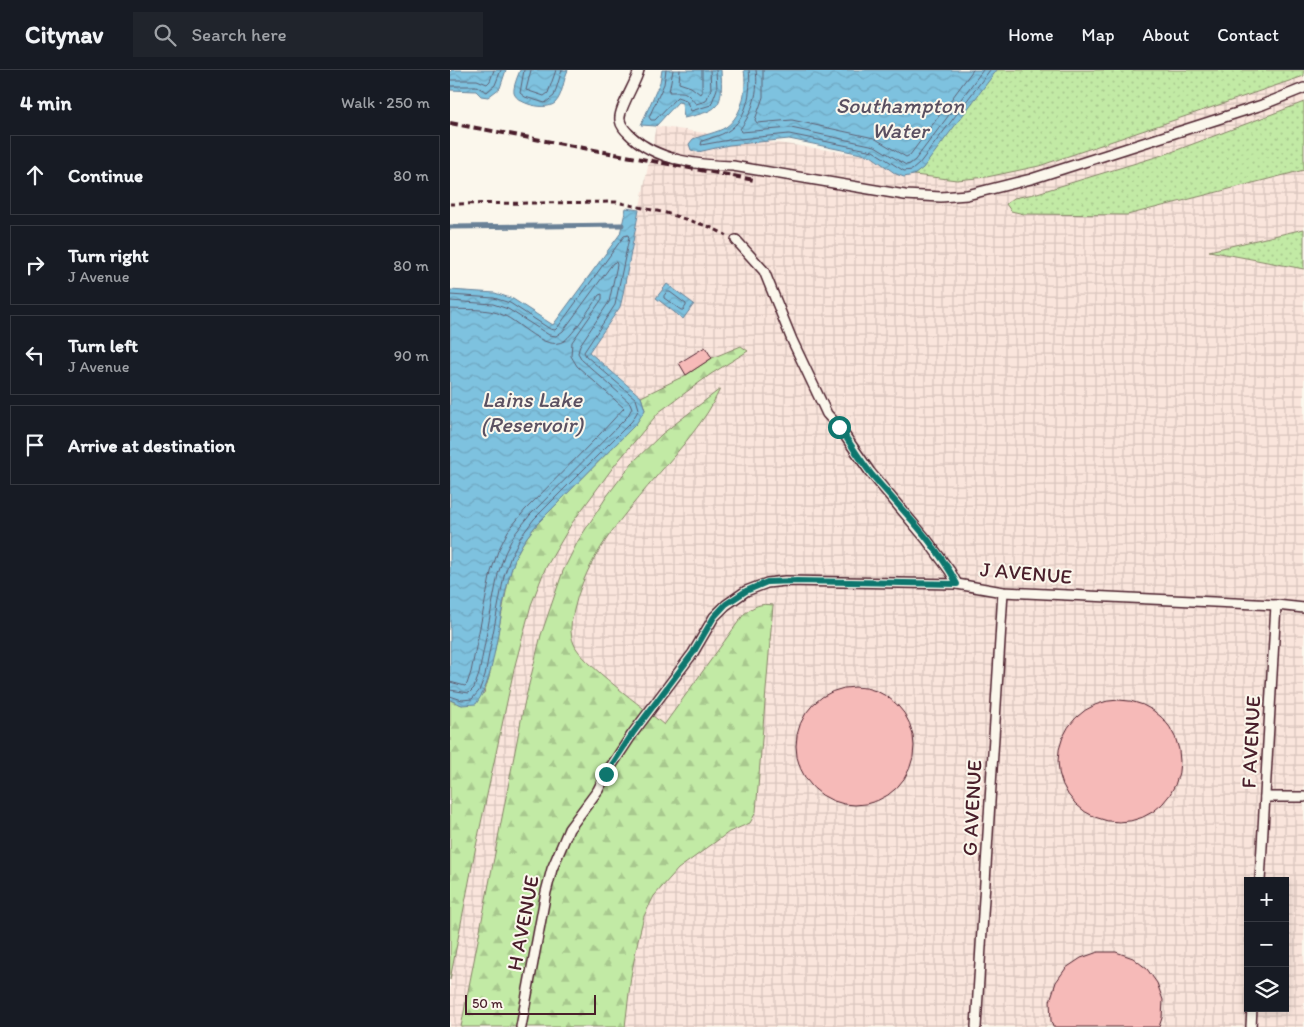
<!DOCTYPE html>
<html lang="en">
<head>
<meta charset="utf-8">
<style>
  body { margin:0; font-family:Itim,sans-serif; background:#20242c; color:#f1f3f6 }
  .controls { position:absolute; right:15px; bottom:15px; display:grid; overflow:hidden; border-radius:0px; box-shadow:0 2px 8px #0003 }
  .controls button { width:45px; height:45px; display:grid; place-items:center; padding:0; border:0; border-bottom:1px solid #363941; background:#171b24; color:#f1f3f6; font:25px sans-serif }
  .scale { position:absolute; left:15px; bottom:12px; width:131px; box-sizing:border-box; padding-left:5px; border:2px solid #4a1f2b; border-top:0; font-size:14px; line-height:18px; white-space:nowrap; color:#4a1f2b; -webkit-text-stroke:4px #fbf7ec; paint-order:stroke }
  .stop { position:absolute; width:15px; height:15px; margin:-11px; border:4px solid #0f766e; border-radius:50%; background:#fff }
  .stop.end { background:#0f766e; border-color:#fff; box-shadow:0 1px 5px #0008 }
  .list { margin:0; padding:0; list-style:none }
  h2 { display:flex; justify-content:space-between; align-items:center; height:65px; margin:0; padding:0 20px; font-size:21px }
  h2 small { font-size:16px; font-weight:400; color:#9ea1a6 }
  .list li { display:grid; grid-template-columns:32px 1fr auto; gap:15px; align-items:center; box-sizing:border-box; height:80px; margin:0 10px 10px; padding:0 10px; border:1px solid #363941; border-radius:0px }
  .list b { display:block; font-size:19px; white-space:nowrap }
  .list p { margin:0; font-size:16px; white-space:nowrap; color:#9ea1a6 }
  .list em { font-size:16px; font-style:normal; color:#9ea1a6 }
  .icon { flex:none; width:28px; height:28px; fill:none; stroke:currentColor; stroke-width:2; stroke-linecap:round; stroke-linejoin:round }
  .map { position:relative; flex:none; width:854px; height:957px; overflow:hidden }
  header { display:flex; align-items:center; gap:30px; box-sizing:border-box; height:70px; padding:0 25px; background:#171b24; border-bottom:1px solid #363941 }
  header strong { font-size:24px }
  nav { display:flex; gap:28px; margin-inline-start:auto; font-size:18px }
  .search { width:350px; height:45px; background:#20242c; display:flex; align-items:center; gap:12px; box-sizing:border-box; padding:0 18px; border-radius:0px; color:#9ea1a6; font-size:19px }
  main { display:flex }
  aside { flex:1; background:#171b24 }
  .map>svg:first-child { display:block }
  .industrial { fill:url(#industrial-grid); fill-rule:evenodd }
  .grass { fill:url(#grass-dots); stroke:#868468 }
  .forest { fill:url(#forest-firs); stroke:#868468 }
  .water { fill:url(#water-waves); stroke:#698197 }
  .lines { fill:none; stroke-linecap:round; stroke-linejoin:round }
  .shore { stroke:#5f6073; stroke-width:1 }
  .stream { stroke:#698197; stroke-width:5 }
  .building { fill:#f6bab8; stroke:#4a1f2b }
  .lane-casing { stroke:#4a1f2b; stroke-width:12 }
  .path { stroke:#4a1f2b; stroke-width:3; stroke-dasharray:5 4; stroke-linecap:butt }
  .lane { stroke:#fbf7ec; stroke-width:9 }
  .rail { stroke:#4a1f2b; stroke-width:4; stroke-dasharray:8 4; stroke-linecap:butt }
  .route { stroke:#0f766e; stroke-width:6 }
  .labels { text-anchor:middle; stroke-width:4; stroke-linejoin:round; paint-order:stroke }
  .street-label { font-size:21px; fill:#4a1f2b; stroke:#fbf7ec }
  .water-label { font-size:22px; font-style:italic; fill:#5a5061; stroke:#fbf7ec }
</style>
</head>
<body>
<header>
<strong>Citynav</strong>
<div class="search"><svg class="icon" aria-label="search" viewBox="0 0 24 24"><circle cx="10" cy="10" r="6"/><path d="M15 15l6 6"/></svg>Search here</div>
<nav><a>Home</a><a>Map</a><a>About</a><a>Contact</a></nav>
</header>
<main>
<aside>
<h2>4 min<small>Walk · 250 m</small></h2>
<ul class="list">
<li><svg class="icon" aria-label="ahead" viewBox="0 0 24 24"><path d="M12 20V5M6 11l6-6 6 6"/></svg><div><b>Continue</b></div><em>80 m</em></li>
<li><svg class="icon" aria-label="right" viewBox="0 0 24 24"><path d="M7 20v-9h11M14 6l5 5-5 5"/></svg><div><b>Turn right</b><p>J Avenue</p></div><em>80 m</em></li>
<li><svg class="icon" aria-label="left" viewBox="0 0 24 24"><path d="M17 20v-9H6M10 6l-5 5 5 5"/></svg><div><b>Turn left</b><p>J Avenue</p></div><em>90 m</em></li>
<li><svg class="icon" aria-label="arrive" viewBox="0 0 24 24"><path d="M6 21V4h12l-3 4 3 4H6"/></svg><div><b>Arrive at destination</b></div></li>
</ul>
</aside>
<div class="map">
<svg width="854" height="957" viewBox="0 0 854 957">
  <defs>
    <pattern id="industrial-grid" width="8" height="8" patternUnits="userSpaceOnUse" patternTransform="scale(1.25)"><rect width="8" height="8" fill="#fae5dc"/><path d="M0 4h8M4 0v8" fill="none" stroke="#d8c4bd"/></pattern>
    <pattern id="grass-dots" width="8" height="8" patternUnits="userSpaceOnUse" patternTransform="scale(1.25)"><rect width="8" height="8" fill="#c2eaa5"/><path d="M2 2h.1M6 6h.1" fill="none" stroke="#a8c88e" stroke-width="1.8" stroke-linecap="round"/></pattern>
    <pattern id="forest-firs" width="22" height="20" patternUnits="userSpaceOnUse" patternTransform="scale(1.25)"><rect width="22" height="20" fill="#c2eaa5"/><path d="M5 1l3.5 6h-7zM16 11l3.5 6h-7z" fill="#a8c88e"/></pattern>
    <pattern id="water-waves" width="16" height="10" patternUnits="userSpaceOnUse" patternTransform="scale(1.25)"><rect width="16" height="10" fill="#7ec2df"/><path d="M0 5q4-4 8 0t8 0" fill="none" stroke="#6ea6c0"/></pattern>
  </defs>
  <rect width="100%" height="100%" fill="#fbf7ec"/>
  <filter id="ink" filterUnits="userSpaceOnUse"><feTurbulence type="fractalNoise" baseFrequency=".02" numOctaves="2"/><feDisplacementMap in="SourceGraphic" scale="10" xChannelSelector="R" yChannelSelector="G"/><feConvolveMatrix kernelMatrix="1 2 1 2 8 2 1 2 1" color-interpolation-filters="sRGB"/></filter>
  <g filter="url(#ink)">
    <path class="industrial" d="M854,0V957H0V676L177,314L139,282L170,237L206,56L421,86L446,104ZM798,811H835V938H798Z"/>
    <g class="grass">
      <polygon points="545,0 854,0 854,6 589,96 537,107 507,110 464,105"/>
      <polygon points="854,32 854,100 677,145 574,144 561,141 556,134 564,128 584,124 719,83"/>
      <polygon points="854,159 854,199 759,181"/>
    </g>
    <g class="forest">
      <polygon points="291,276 298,281 261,304 209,342 164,396 122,453 95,499 81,535 64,599 25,781 0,910 0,630 12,635 34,623 39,607 59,507 65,487 74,471 88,453 163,377 195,340 191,327 236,305 262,288"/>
      <path d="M270,319C265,329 260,340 253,349C211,409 140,466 124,540C121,552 119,562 124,574C131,593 196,639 214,655L294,544C304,536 310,533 323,535L306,742L300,753L279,762L228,799L204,826L194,846L188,870L181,906L175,957H11L74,635L91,565L113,501L128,471L157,426L182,393L212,364Z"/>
    </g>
    <g class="water">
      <polygon points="2,0 56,0 50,18 38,27 31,26 26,21 0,20 0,2"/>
      <path d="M70,0H118C113,10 113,25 105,33C96,41 67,34 64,23C63,16 68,6 70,0Z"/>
      <path d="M212,0H271C273,38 270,40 234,48L232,33L228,32L206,56L191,55L210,12Z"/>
      <path d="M294,0H547L473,98L464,105L454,107L446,104L421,86L339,69L279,75L248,82L241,80L239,74L243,69C253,65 267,63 276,57C293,45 297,19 294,0Z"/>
      <path d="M176,138L189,140L172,229L170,237L139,282L191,327L195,340L186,354L88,453C79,464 70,475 65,489C54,518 51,550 45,580C41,600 38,617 26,634L12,635L0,630V220L45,223L63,229L103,255L170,164Z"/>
      <polygon points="217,214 244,234 233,249 206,228"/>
    </g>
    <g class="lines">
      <g class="shore">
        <polyline points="74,0 70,23 75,27 95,33 104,26 112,0"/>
        <polyline points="81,0 76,20 94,26 98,23 106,0"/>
        <polyline points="216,0 214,14 199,47 201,50 205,50 227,27 236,30 241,41 261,35 267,19 266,0"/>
        <path d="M223,0L219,22C237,22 234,20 246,34L256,31L261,19L260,0"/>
        <polyline points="230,0 229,13 241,17 250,24 252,23 252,0"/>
        <path d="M299,0C302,21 297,49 278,61C270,66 260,68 252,71L251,75L279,70L339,64L423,81L454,101L462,100L469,94L540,0"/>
        <path d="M306,0C309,21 303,42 290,59L291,62L341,58L425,76L456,95L460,94L465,90L533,0"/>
        <polyline points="313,0 313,27 305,50 307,53 342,50 424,68 456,87 460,85 523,0"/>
        <polyline points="0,10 27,10 37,14 40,11 44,0"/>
        <polyline points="0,16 26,16 37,22 45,15 51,0"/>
        <polygon points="217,222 220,222 236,234 236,236 233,240 231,240 214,228 214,226"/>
        <polyline points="0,225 44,228 60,233 100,259 105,260 108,257 174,166 178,165 179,168 165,235 134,282 136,286 186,329 189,339 182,351 84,449 70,468 61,486 54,506 35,605 29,621 22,629 12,630 0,626"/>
        <polyline points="0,231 43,234 58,239 99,265 106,266 113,261 163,193 166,192 167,195 159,232 130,275 128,283 132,290 180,333 182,338 177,347 80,445 64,465 55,483 48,504 29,604 24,618 19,623 0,620"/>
        <path d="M0,239C17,240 37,238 53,245C70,252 95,282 114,271C124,264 141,236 149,225L152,224V229L122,272L121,286L127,296L174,338L150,364L75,440L58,461L48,481L41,502L21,602L17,614L15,616L0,612"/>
      </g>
      <polyline class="stream" points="0,157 172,155"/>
    </g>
    <g class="building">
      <polygon points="255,277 262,288 236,305 229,293"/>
      <circle cx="405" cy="676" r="59"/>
      <circle cx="669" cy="691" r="61"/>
      <polygon points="648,882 666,882 683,888 697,899 707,913 713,930 712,948 709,957 603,957 601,951 600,931 606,912 616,898 631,888"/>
    </g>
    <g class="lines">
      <g class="lane-casing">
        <g id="lane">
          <path d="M189,0C186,13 168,40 170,50C171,57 176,61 181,66C208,91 248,95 283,96L455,125L491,127L517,125L581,109L812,35L854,18"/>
          <polyline points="286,170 314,201 342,270 377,344 389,357 420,402 477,470 500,501 507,514"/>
          <polyline points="815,727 854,727"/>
          <polyline points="810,811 826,535"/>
          <polyline points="71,957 96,822 102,799 119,759 148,720 156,704 183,663 243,583 264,547 276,535 296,521 317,513 335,511 507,514 553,522 826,535 854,538"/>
          <polyline points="526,957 553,522"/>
          <polyline points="801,957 802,938"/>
        </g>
      </g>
      <polyline class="path" points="0,134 166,132 216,143 260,157 276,165"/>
      <use href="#lane" class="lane"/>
      <polyline class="rail" points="0,53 304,110"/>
    </g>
  </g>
  <g class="lines" filter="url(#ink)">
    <path class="route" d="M156,704L183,663L243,583L264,547L276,534L296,521L317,512L347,511L507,514C487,474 451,439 422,405C410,390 400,373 389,357"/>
  </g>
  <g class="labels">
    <g class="street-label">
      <text transform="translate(576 503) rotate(5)" y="7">J AVENUE</text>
      <text transform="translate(801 672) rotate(-87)" y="7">F AVENUE</text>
      <text transform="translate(522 738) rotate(-87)" y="7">G AVENUE</text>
      <text transform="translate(73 853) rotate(-79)" y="7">H AVENUE</text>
    </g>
    <g class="water-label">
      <text x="450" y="43">Southampton<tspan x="450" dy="25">Water</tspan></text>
      <text x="82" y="337">Lains Lake<tspan x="82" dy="25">(Reservoir)</tspan></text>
    </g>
  </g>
</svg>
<div class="controls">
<button>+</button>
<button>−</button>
<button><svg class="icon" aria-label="layers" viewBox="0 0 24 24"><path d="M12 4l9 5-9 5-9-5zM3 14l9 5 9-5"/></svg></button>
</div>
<div class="scale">50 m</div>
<div class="stop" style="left:389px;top:357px"></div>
<div class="stop end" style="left:156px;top:704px"></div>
</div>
</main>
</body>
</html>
